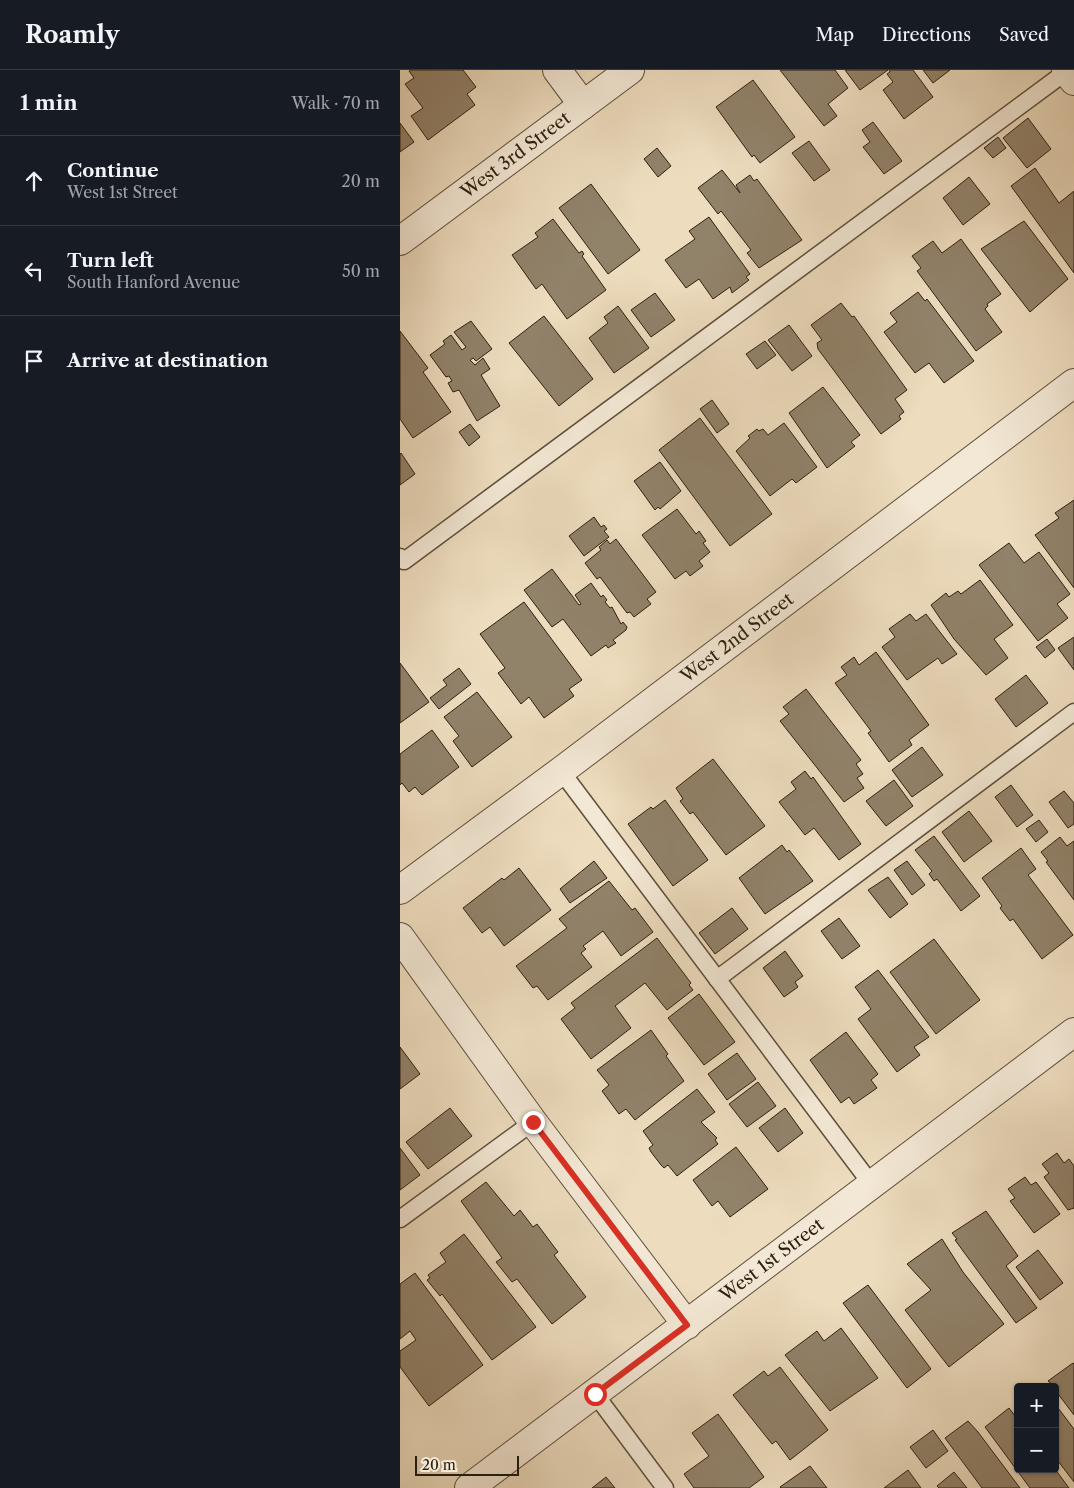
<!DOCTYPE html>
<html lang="en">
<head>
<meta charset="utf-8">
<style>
  body { margin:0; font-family:"Libre Caslon Text",serif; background:#20242c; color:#f1f3f6 }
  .controls { position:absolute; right:15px; bottom:15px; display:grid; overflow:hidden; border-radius:5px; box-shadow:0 1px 4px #0004 }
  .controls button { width:45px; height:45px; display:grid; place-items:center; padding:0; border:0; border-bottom:1px solid #363941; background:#171b24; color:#f1f3f6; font:25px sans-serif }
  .scale { position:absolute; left:15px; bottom:12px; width:104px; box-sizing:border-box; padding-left:5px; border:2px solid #2e200f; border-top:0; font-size:14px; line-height:18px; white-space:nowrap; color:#2e200f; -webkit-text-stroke:4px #f3e8d5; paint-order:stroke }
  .stop { position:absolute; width:15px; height:15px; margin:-11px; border:4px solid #d93025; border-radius:50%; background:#fff }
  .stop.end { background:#d93025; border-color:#fff; box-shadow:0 1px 5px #0008 }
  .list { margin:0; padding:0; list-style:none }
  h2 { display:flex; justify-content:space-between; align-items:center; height:65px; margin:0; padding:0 20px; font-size:21px }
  h2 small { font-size:16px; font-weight:400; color:#9ea1a6 }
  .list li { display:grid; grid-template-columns:32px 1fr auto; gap:15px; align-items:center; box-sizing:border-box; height:90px; padding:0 20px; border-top:1px solid #363941 }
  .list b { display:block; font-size:19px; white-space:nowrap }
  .list p { margin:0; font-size:16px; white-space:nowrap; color:#9ea1a6 }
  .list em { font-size:16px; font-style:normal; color:#9ea1a6 }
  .icon { flex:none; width:28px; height:28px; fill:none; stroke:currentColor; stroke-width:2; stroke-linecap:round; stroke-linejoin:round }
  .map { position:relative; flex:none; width:674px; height:1418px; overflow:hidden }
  header { display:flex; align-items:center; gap:30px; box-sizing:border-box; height:70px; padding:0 25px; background:#171b24; border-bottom:1px solid #363941 }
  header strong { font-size:24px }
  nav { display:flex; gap:28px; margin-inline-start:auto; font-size:18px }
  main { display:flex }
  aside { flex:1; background:#171b24 }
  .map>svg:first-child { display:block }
  .building { fill:#91826a; stroke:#2e200f }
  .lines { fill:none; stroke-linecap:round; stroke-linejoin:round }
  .service-casing { stroke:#5e4f3b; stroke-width:19 }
  .minor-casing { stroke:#5e4f3b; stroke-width:30 }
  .tertiary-casing { stroke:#5e4f3b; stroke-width:30 }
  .service { stroke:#f3e8d5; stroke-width:16 }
  .minor { stroke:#f3e8d5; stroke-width:28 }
  .tertiary { stroke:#f3e8d5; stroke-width:28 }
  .route { stroke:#d93025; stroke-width:6 }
  .labels { text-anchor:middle; stroke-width:5; stroke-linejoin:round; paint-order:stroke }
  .street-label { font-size:18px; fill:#2e200f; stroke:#f3e8d5 }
</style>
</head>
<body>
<header>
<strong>Roamly</strong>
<nav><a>Map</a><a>Directions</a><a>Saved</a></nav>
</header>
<main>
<aside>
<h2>1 min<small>Walk · 70 m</small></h2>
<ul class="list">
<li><svg class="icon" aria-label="ahead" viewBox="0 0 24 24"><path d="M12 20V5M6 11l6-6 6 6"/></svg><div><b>Continue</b><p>West 1st Street</p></div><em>20 m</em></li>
<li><svg class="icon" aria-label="left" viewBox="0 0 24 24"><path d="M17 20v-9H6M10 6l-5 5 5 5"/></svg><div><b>Turn left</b><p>South Hanford Avenue</p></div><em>50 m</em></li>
<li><svg class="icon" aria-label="arrive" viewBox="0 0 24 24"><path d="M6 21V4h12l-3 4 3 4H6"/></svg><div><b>Arrive at destination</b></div></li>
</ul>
</aside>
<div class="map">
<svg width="674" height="1418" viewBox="0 0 674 1418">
  <rect width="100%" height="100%" fill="#eddcbe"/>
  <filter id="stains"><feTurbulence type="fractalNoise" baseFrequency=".004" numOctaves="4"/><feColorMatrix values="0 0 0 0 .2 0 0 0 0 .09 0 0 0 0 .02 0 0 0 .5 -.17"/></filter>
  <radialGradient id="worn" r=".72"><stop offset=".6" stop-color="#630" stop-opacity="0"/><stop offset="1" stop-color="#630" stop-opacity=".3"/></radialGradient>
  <g class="building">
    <polygon points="11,0 63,0 76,17 67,24 75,35 28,70 11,46 23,38 5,14 14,8 9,1"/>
    <polygon points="380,0 435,0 448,18 428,34 437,46 424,56"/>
    <polygon points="445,0 488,0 460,20"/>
    <polygon points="489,0 513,0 533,27 504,49 483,20 493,12 487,4 490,2"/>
    <polygon points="523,0 550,0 533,13"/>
    <polygon points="353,10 395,67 360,93 354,85 352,87 316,37"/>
    <polygon points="628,48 651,79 627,98 603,68"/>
    <polygon points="473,52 502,91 484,104 463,77 470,72 462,60"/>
    <polygon points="0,53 14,72 0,82"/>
    <polygon points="598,67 606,78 593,88 584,78"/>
    <polygon points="409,71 430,100 414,111 392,83"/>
    <polygon points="257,78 271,96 258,107 244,89"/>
    <polygon points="635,98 659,133 674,121 674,203 611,116"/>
    <polygon points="322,100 340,123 336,115 350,105 354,111 357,109 402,170 359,198 347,183 351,180 321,141 318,144 298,118"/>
    <polygon points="569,107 590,134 563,155 543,128"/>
    <polygon points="191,114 240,180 208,204 159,138"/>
    <polygon points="309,147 350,204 346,207 349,210 332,223 330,217 313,229 299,209 286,218 265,190 295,169 289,161"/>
    <polygon points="153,149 179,183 182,181 184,184 182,186 206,220 167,249 142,214 136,219 112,185 138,167 135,163"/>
    <polygon points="624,151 668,209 630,242 581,179"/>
    <polygon points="561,169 601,224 587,234 588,236 585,239 602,262 576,281 517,201 521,198 512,186 533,171 542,183"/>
    <polygon points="518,222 525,231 527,229 574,291 544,313 529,293 515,303 484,262 497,252 490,243"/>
    <polygon points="255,223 275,250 251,267 231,240"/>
    <polygon points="441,233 452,247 454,246 507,320 495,329 504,342 499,346 501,349 481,364 418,279 417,273 422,270 411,255"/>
    <polygon points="218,236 249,278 214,303 189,268 208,253 204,247"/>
    <polygon points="144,246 193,309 159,336 109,273"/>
    <polygon points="71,251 92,279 76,291 73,288 70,290 75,295 83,288 90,299 81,305 100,336 77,351 59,320 53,322 48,313 52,311 49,306 46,307 30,285 45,274 43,271 51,265 62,280 66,277 54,262"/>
    <polygon points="389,255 412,286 392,301 368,270"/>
    <polygon points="0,261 28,298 23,302 51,342 13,368 0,349"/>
    <polygon points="365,271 376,285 357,299 346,284"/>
    <polygon points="423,317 460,365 451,372 455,376 427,398 389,343"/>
    <polygon points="312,330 329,354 317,363 300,339"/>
    <polygon points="300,348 372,444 330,476 259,380"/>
    <polygon points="384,353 417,397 396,413 392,409 370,426 336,381 350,368 348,366 357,359 359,361 363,359 368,365"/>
    <polygon points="70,354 80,367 69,376 59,362"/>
    <polygon points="1,383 15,404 0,415 0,384"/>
    <polygon points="260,392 281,421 260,439 258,437 255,440 234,411"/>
    <polygon points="674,430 674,518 635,465 659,448 655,443"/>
    <polygon points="277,439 296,464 299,461 306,471 303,473 310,482 299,491 303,496 290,506 286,501 275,509 242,465"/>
    <polygon points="194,447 201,457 204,455 207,459 204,461 209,467 184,486 169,466"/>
    <polygon points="216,469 256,522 247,529 251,534 234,547 230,542 227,543 200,507 197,509 185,493 201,480 199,477 207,470 210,474"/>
    <polygon points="609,473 624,493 639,482 670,524 657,534 668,548 638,571 579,495"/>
    <polygon points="152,499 179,535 181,534 175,525 191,513 201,527 203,525 207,530 205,532 210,538 212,537 221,554 223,552 227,557 226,560 213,570 216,573 208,578 206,575 191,586 163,549 152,557 124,520"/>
    <polygon points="580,510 613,555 594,569 608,588 586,605 554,569 531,535 546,523 549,527 558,521 561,524"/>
    <polygon points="124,532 182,610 169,619 174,626 144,648 129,627 121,634 98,603 105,598 80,564"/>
    <polygon points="510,544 516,551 526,544 557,584 542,594 538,588 507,610 482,577 495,567 489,559"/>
    <polygon points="674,567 674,600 658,578"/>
    <polygon points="647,569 655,580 645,588 636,577"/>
    <polygon points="476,582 529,655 509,670 512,675 489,692 468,663 471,661 435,613 447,605 441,597 454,587 459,595"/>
    <polygon points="0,593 29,632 0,653"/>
    <polygon points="59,598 71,614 39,639 30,628 47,615 43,610"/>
    <polygon points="626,605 648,633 616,657 595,629"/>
    <polygon points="406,619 461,690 456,694 463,704 457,708 464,718 444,732 380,651 389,644 383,637"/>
    <polygon points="77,622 112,667 72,697 53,671 59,666 44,647"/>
    <polygon points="32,660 59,697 22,725 15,717 9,722 2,713 0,715 0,684"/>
    <polygon points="522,677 543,705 512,727 492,700"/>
    <polygon points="313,689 365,756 326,785 293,742 290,744 280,731 283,729 276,718"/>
    <polygon points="405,701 411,709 413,707 461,774 439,790 414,758 405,765 379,732 396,719 391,712"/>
    <polygon points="494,710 513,736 486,756 466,731"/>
    <polygon points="611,715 633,745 617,757 595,727"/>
    <polygon points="664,721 674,733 674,754 668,758 649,732"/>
    <polygon points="265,730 308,790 273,816 228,754 251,737 253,739"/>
    <polygon points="569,741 592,771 564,792 542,762"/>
    <polygon points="639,750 648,762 636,772 626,759"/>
    <polygon points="534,766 580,826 561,841 537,809 534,811 529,804 532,801 515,780"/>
    <polygon points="660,767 667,776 674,771 674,830 646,792 648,791 641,782"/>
    <polygon points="382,775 387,782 389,780 413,811 365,844 339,808"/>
    <polygon points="621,778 636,799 628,805 673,865 642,889 613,849 610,851 600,838 602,836 582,808"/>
    <polygon points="194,791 207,808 170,833 160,819"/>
    <polygon points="507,791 525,815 512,825 494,800"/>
    <polygon points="119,798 151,840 104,876 90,857 82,863 63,838 102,808 104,810"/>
    <polygon points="488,807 508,834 490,848 468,820"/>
    <polygon points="209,811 232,840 235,838 253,862 221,886 203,861 183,876 186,879 181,883 192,897 148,930 137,916 133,918 116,896 167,858 159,849"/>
    <polygon points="332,838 348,859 315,884 299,863"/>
    <polygon points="439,848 460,876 442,889 421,861"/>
    <polygon points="257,868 291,913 289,915 293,920 267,940 245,913 215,936 231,958 191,989 161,949 175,938 171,933"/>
    <polygon points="534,869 580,930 536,964 490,902"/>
    <polygon points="385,881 403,906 395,912 398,917 384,927 363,898"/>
    <polygon points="478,900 529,967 514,977 520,985 497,1002 458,949 471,939 455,917"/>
    <polygon points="299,924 335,972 304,995 268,948"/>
    <polygon points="251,960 268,984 266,986 284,1011 235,1050 226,1039 219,1044 202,1021 209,1015 197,1000"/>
    <polygon points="446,962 478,1004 471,1010 477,1018 454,1034 449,1027 441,1033 410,990"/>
    <polygon points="0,977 20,1004 0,1019"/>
    <polygon points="337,983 356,1009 327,1030 308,1004"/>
    <polygon points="358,1012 376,1036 347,1057 329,1034"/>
    <polygon points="297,1019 315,1042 301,1052 317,1068 315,1070 318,1074 277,1106 268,1095 264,1098 261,1095 251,1082 249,1078 253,1075 243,1061"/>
    <polygon points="50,1038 72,1066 28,1099 6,1072"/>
    <polygon points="385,1038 403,1063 378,1082 359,1058"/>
    <polygon points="336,1077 368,1119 330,1147 318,1131 312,1136 293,1110"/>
    <polygon points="0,1078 20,1105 0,1120"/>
    <polygon points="657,1083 664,1093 669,1089 674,1096 674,1138 668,1140 644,1107 649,1103 642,1094"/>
    <polygon points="625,1107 631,1115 636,1112 660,1144 634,1163 610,1131 615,1128 608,1119"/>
    <polygon points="86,1112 114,1146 120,1140 133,1157 137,1154 158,1182 154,1185 186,1227 152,1254 117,1209 112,1212 96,1192 102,1188 61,1131"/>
    <polygon points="586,1141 618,1186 606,1196 637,1238 616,1253 555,1170 557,1169 552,1163"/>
    <polygon points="64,1164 136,1257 92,1290 42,1224 40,1226 27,1210 30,1208 28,1205 46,1192 40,1183"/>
    <polygon points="542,1169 563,1202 604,1254 549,1297 505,1240 531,1220 507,1194"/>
    <polygon points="638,1180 663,1213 640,1230 616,1197"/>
    <polygon points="15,1203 83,1295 29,1336 0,1297 0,1281 16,1270 10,1261 0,1269 0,1214"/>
    <polygon points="468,1215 531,1299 507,1318 443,1233"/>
    <polygon points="441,1258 478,1308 430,1341 385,1285 417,1261 424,1271"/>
    <polygon points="673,1293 674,1294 674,1345 655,1320 655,1317 648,1311"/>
    <polygon points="380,1297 428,1360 390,1390 376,1371 372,1374 333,1325 364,1301 368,1306"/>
    <polygon points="655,1334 674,1359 674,1412 655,1387"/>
    <polygon points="609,1338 618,1350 618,1399 655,1399 669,1418 630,1418 585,1357"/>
    <polygon points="318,1344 364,1407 349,1418 294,1418 284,1404 309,1386 292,1363"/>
    <polygon points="568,1351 578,1362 620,1418 582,1418 545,1368"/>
    <polygon points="533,1360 548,1381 526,1398 510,1377"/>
    <polygon points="410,1396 427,1418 381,1418 380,1417"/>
    <polygon points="508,1400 521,1418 484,1418"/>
    <polygon points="554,1402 567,1418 539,1418 537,1416"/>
    <polygon points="206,1407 215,1418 192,1418"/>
  </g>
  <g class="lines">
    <g class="service-casing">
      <g id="service">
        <polyline points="0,487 4,491 667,1"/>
        <polyline points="161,701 472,1115"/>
        <polyline points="317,909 674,642"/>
        <polyline points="0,1149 133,1052"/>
        <polyline points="195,1324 265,1418"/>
      </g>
    </g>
    <g class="minor-casing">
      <g id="minor">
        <polyline points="157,0 183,35"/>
        <polyline points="666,0 674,11"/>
        <path id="s1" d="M0,171L230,0"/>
        <path id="s2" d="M0,820L161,701L674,313"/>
        <polyline points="0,867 133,1052 287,1255"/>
      </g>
    </g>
    <g class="tertiary-casing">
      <g id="tertiary">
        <path id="s3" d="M69,1418L674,962"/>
      </g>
    </g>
    <use href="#service" class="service"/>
    <use href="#minor" class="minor"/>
    <use href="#tertiary" class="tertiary"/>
  </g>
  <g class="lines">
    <polyline class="route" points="133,1052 287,1255 195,1324"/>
  </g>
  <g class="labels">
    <g class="street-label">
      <text dy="6" stroke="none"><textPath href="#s1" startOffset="144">West 3rd Street</textPath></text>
      <text dy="6" stroke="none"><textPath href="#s2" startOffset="421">West 2nd Street</textPath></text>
      <text dy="6" stroke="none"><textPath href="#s3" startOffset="379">West 1st Street</textPath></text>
    </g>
  </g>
  <rect width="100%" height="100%" filter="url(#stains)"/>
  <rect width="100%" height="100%" fill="url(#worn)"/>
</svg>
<div class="controls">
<button>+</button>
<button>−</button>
</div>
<div class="scale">20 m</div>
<div class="stop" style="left:195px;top:1324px"></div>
<div class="stop end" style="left:133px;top:1052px"></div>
</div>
</main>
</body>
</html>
